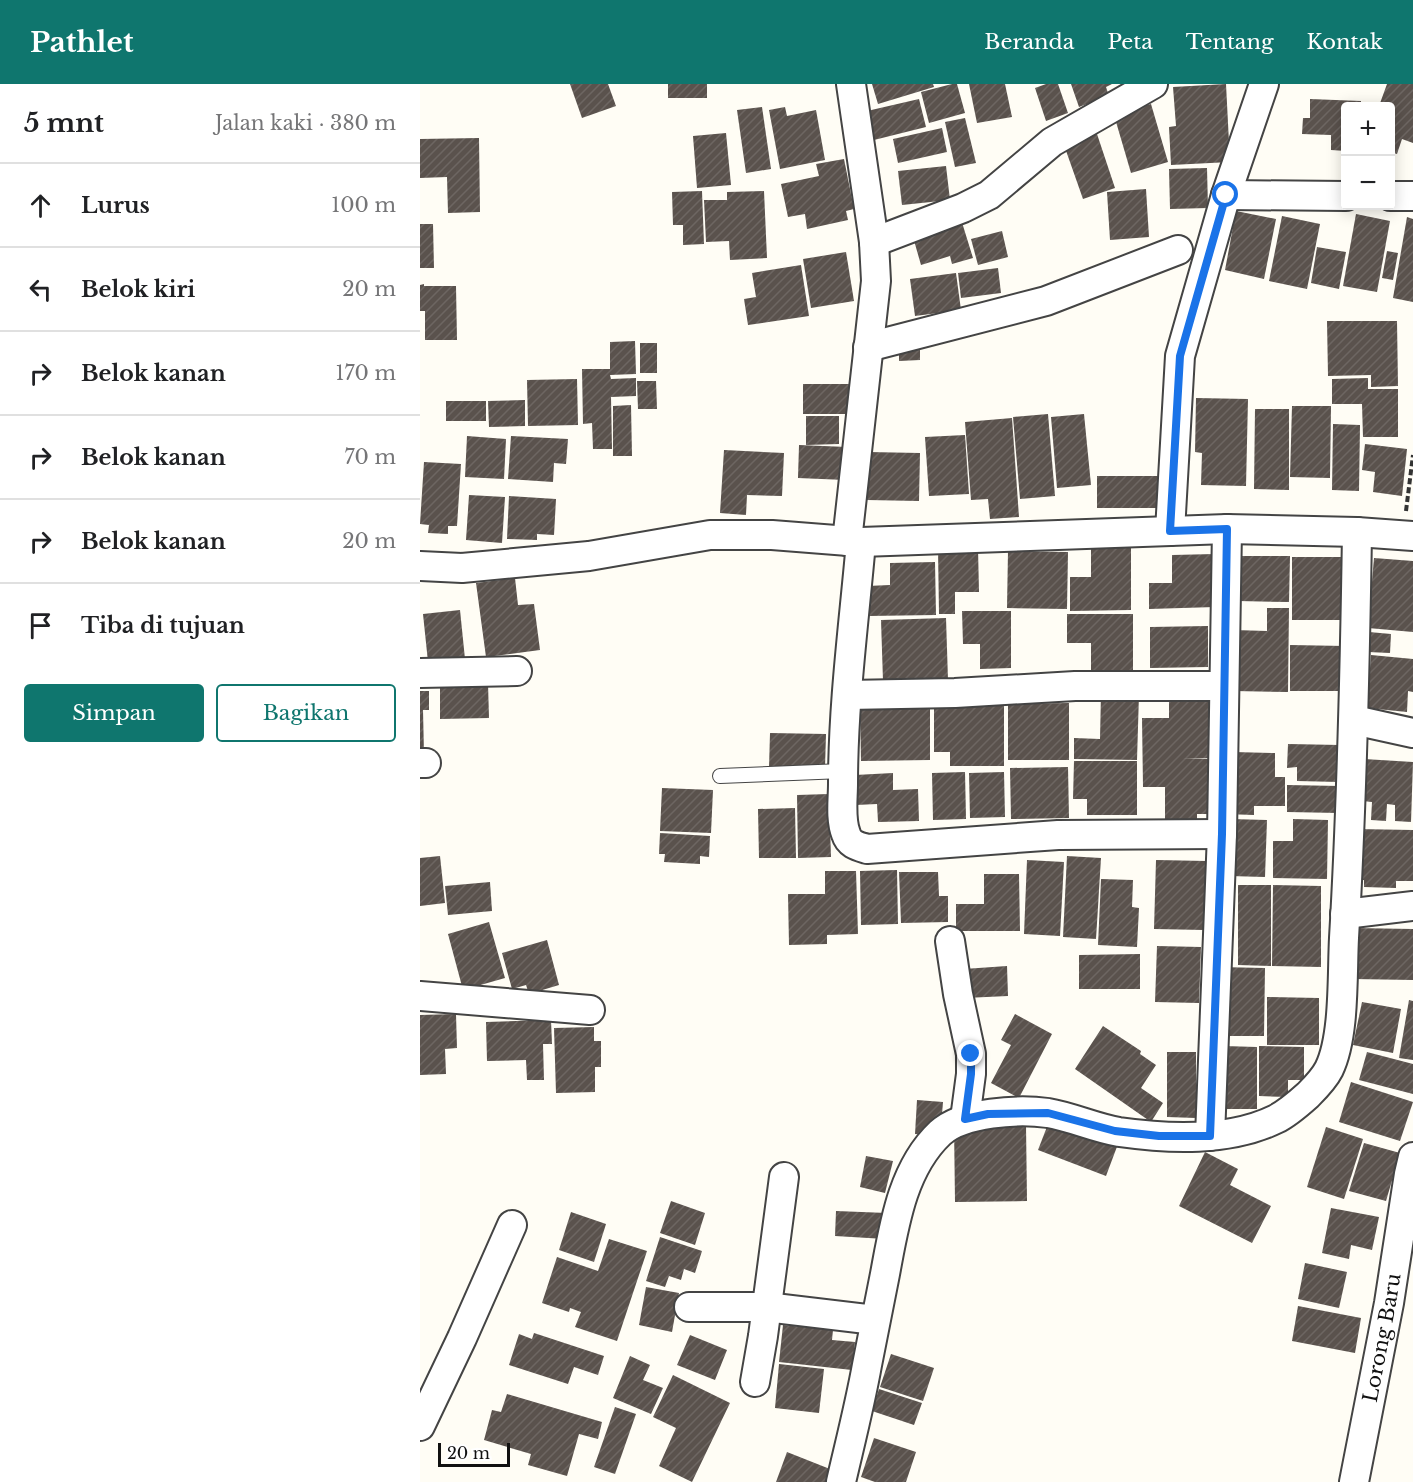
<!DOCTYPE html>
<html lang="id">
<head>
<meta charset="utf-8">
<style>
  body { margin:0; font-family:"Libre Baskerville",serif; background:#f2f2f2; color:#202124 }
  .controls { position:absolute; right:18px; top:18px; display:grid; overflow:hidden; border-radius:6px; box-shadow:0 3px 15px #0003 }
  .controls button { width:54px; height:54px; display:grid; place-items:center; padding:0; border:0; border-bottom:2px solid #e0e0e0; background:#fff; color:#202124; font:30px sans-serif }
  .scale { position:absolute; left:18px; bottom:15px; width:72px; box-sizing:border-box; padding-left:6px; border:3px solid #111; border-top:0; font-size:16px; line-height:21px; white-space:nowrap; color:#111; -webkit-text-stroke:4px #fff; paint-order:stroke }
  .stop { position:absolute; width:18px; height:18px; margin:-14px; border:4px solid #1a73e8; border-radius:50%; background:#fff }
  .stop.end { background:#1a73e8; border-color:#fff; box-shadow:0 2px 6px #0008 }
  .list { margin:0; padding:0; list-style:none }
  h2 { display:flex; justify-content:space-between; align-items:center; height:78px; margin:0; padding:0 24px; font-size:26px }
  h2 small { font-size:20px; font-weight:400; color:#757577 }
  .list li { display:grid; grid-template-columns:39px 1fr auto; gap:18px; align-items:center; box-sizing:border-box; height:84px; padding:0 24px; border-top:2px solid #e0e0e0 }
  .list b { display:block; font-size:22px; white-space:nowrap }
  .list em { font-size:20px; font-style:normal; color:#757577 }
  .actions { display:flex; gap:12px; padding:18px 24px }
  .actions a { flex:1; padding:14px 0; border:2px solid #0f766e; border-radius:6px; text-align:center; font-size:21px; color:#0f766e }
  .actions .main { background:#0f766e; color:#fff }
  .icon { flex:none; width:33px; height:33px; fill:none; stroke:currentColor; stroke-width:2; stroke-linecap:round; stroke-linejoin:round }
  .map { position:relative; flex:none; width:993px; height:1398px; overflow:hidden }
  header { display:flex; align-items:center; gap:36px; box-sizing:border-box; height:84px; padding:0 30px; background:#0f766e; color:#fff }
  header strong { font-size:28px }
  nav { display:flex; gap:33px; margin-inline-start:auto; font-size:21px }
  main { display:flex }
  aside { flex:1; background:#fff }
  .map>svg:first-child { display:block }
  .building { fill:url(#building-hatch) }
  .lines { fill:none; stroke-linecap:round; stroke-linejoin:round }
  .service-casing { stroke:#444; stroke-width:16 }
  .minor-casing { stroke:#444; stroke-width:32 }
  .path { stroke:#333; stroke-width:4; stroke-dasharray:6 3; stroke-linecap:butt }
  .service { stroke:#fff; stroke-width:14 }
  .minor { stroke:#fff; stroke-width:28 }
  .route { stroke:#1a73e8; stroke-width:8 }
  .labels { text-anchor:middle; stroke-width:6; stroke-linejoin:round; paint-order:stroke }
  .street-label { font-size:20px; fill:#111; stroke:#fff }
</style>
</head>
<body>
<header>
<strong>Pathlet</strong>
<nav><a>Beranda</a><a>Peta</a><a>Tentang</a><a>Kontak</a></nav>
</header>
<main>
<aside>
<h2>5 mnt<small>Jalan kaki · 380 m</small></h2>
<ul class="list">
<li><svg class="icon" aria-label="ahead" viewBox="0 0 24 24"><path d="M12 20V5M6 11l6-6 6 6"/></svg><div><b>Lurus</b></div><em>100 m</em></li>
<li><svg class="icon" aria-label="left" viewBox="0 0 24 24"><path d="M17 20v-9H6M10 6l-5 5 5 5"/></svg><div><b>Belok kiri</b></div><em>20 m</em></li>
<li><svg class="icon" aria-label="right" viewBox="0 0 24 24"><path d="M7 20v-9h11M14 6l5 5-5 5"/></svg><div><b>Belok kanan</b></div><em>170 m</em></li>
<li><svg class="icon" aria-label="right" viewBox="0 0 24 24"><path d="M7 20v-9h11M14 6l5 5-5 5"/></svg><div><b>Belok kanan</b></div><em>70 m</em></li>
<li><svg class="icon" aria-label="right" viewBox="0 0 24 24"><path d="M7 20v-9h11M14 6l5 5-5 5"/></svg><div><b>Belok kanan</b></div><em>20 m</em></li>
<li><svg class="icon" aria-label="arrive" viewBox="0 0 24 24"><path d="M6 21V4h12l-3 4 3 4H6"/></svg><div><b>Tiba di tujuan</b></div></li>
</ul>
<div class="actions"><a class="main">Simpan</a><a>Bagikan</a></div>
</aside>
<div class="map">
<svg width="993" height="1398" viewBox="0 0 993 1398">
  <defs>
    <pattern id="building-hatch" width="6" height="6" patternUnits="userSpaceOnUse" patternTransform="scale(1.5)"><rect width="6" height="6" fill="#5a524d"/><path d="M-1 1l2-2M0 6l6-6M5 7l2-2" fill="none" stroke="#6d6662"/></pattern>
  </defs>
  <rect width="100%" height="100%" fill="#fffdf5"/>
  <g class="building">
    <polygon points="150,0 188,0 196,22 162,34"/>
    <rect x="248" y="0" width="39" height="14"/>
    <polygon points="452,0 513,0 514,3 458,20"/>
    <polygon points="532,0 537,0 545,29 509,39 501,8"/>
    <polygon points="549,0 585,0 592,33 557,39"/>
    <polygon points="626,0 638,0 648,29 626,37 615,4"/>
    <polygon points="651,0 692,0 686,3 689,12 659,23"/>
    <polygon points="806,0 810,78 751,81 749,43 756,42 753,3"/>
    <polygon points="967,0 993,0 993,59 982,55 977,70 970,68 970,22 959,22"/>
    <polygon points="499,15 506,43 454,56 447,27"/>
    <polygon points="890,15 941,17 941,22 926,22 926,67 911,66 911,51 882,50 883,34 890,34"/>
    <polygon points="731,20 748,78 711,89 694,31"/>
    <polygon points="342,23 351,85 326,89 317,26"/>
    <polygon points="365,23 367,32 396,26 405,76 360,85 349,26"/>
    <polygon points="545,34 556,79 535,83 525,38"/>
    <polygon points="522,44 527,68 478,79 473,55"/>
    <polygon points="306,49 311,101 277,104 273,52"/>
    <polygon points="677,50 695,104 663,115 644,61"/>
    <polygon points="59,54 60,128 28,129 27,93 0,94 0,55"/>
    <polygon points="424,75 434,125 426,127 428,136 387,145 385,130 368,133 361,100 399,92 396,80"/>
    <polygon points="526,82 530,116 482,121 478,87"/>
    <polygon points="787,84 788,124 750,125 749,85"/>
    <polygon points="726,105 729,153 690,156 687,108"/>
    <polygon points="282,107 284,160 263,161 263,141 253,141 252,108"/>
    <polygon points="344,107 347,174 310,176 309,157 286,158 284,116 307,116 307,108"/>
    <polygon points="816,127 856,135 844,195 805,186"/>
    <polygon points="936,130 970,137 957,208 923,202"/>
    <polygon points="540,132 553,174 532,180 530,172 501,181 491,146"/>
    <polygon points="862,132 900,140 887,205 849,197"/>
    <polygon points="987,133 993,135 993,218 973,214"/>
    <polygon points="0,140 13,140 14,184 0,184"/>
    <polygon points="582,147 588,173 558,181 551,155"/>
    <polygon points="897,163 926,168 919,205 891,199"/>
    <polygon points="967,167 978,169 973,196 962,194"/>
    <polygon points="426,168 434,217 391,224 383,175"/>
    <polygon points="381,181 389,232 328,241 324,215 336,213 332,189"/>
    <polygon points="578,184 581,209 541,214 538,189"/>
    <polygon points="536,189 541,226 495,232 490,195"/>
    <polygon points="4,200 4,202 36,202 37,256 5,256 5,227 0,227 0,201"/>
    <polygon points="907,237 977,237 978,302 951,303 951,291 908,292"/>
    <polygon points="215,257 216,290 190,291 191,295 216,294 216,312 191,313 192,365 173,365 172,339 163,340 162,285 190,285 190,258"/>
    <polygon points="479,258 500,258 500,276 479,277"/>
    <rect x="220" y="259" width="17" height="30"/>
    <polygon points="948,294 948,305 978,305 978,353 943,353 942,320 912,320 912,295"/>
    <polygon points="157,295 158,341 108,342 107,296"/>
    <polygon points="217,297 236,297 237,325 218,325"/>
    <rect x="383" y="300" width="51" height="30"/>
    <polygon points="776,314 828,315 826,402 781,401 782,369 775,368"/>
    <polygon points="105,316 105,342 69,343 68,317"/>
    <rect x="26" y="317" width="40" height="20"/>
    <polygon points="211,321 212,372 193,372 193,322"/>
    <polygon points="872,322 911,322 910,394 870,393"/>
    <polygon points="835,325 869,325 869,406 834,405"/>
    <polygon points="628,330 635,412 600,415 593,333"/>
    <polygon points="664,330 671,401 637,404 631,333"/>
    <polygon points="386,332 419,332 419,360 386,361"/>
    <polygon points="592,334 599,433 570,435 568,415 551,416 545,338"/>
    <polygon points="913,340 940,341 939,407 912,406"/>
    <polygon points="545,351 549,410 509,412 505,353"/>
    <polygon points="47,352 86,355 84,395 45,393"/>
    <polygon points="91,352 148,355 146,380 134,379 133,398 88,395"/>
    <polygon points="945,360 987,365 982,412 953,408 955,388 942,386"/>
    <polygon points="379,361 427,363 425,396 378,394"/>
    <polygon points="304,366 364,369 362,412 327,411 326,431 300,429"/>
    <polygon points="448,368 500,369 499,417 447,416"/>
    <polygon points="4,378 41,380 37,442 28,442 28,450 8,449 9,441 0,440"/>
    <rect x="677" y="392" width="62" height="32"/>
    <polygon points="49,411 85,413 82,459 46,456"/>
    <polygon points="89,412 136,415 134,451 117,450 117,456 87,455"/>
    <polygon points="711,463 711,526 650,527 650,493 671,493 671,464"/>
    <polygon points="558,464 559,508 535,508 535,530 519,530 518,465"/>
    <polygon points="588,467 648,468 647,525 587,524"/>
    <polygon points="795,470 795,523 729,525 729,499 752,499 752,471"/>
    <polygon points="818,472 870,472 869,518 818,517"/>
    <rect x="872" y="473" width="53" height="63"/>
    <polygon points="954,474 993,477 993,548 948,544"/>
    <polygon points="515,478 516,531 448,532 447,502 470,501 470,479"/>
    <polygon points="95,494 98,521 114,520 120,566 66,573 56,499"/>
    <polygon points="847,524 869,524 868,608 814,607 814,546 847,547"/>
    <polygon points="40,526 45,575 8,578 3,530"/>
    <polygon points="542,527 591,527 591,584 560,585 560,560 543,560"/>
    <polygon points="647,530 713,530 713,587 671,587 671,559 647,559"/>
    <polygon points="526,534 528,596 463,597 461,536"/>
    <polygon points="788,542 788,583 730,584 730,543"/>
    <polygon points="949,548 971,550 970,569 948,568"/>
    <polygon points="870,561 925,562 925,607 870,607"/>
    <polygon points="951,571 993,575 993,608 988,607 987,628 947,624"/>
    <polygon points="68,599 69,634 20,635 20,600"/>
    <polygon points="0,607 9,607 9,626 3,626 4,670 0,670"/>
    <polygon points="681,609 719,610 717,676 654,675 654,654 680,655"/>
    <polygon points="749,616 795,616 795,674 763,674 796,675 795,730 777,730 777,741 745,741 745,703 723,703 722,634 749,634"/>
    <polygon points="649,619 649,676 588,676 588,620"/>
    <polygon points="584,621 584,682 530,682 530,668 514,668 514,622"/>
    <polygon points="440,624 510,624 510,676 441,677"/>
    <polygon points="350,649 406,650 405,684 349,684"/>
    <polygon points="868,660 920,661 919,698 877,697 877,683 867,684"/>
    <polygon points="813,668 855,669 855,693 865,693 865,722 834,722 834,731 805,730"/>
    <polygon points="944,675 993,678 991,738 975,737 975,721 967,720 966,737 951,736 952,718 942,717"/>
    <polygon points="654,677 717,677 717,731 667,731 667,715 653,715"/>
    <polygon points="648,683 649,734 591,735 590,684"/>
    <polygon points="545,688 546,735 513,736 512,689"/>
    <polygon points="584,688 585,733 550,734 549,689"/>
    <polygon points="473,689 473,706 498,705 499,737 458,738 457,720 436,721 435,691"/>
    <polygon points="867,701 920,702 919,729 867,728"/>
    <polygon points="242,704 293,706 291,749 240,747"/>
    <polygon points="409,710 411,773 378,774 377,711"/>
    <polygon points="375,724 376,774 339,774 338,725"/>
    <polygon points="811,735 847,736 845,793 809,792"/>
    <polygon points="873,735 908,736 907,795 853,794 853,757 873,757"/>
    <polygon points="936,745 993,746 993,797 976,797 976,804 944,803 944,796 935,796"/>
    <polygon points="240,749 290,752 289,773 280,772 280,780 244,778 245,770 239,770"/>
    <polygon points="20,772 25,819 0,822 0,774"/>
    <polygon points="647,772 681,774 676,855 643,853"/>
    <polygon points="607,776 644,778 640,852 604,850"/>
    <polygon points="736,776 786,777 784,846 734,845"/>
    <polygon points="477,786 478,840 441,841 440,787"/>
    <polygon points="405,787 436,787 438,850 407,851 407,860 369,861 368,810 405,810"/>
    <polygon points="479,788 518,788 519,812 528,812 528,838 481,839"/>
    <polygon points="564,790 599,790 600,847 536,847 536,820 564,820"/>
    <polygon points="681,795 713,796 712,823 719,824 717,863 678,861"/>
    <polygon points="70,798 72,827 28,831 25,802"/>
    <polygon points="818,801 851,801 851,882 818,881"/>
    <polygon points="853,801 901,802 901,883 852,882"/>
    <polygon points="69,838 85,894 43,906 28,850"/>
    <polygon points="934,844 993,845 993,896 933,895"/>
    <polygon points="127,856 139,901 109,910 106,901 92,905 82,869"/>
    <polygon points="737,862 781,863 779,919 735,918"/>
    <polygon points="720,870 720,905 659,905 659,871"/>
    <polygon points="587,882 588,912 545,914 544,885"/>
    <polygon points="798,883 845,884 844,952 810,952 810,906 797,905"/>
    <polygon points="847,913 899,914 899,961 847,961"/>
    <polygon points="989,916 993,917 993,976 979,974"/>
    <polygon points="942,918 981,925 973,969 933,961"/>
    <polygon points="36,930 37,964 25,965 26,990 0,991 0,931"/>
    <polygon points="595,930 632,950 599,1014 571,999 591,961 581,956"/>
    <polygon points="131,936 132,960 123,960 124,996 107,996 106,976 67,977 66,938"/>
    <polygon points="683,942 721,967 720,970 736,981 721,1004 743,1019 731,1038 655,985"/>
    <polygon points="174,943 174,957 181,957 181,983 175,983 175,1008 136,1009 134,944"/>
    <polygon points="804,962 837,963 837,1025 803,1025"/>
    <polygon points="839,962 884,963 884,996 868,996 868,1013 839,1012"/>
    <polygon points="747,968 776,968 776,1034 747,1033"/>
    <polygon points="947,968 993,980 993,1010 939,996"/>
    <polygon points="931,998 993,1018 980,1057 919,1038"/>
    <polygon points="497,1016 523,1018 521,1043 512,1051 495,1050"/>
    <polygon points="630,1035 698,1060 686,1092 618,1066"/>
    <polygon points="534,1041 606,1041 607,1117 535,1118"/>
    <polygon points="906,1043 943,1055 924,1115 887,1103"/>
    <polygon points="944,1059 980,1069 966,1117 929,1107"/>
    <polygon points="785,1068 818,1085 810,1101 851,1122 832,1159 759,1122"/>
    <polygon points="446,1072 473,1077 465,1109 440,1103"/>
    <polygon points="251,1117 285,1129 275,1161 240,1149"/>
    <polygon points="911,1124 959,1133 952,1166 931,1161 929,1175 902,1169"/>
    <polygon points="416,1127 467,1129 465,1155 415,1152"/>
    <polygon points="151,1128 186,1140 174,1178 139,1166"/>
    <polygon points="240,1153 282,1167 275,1189 264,1185 261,1196 249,1192 245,1203 226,1197"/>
    <polygon points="189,1155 227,1167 197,1257 155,1243 161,1228 150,1224 149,1228 122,1219 137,1173 178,1187"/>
    <polygon points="885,1179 927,1188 919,1224 878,1215"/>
    <polygon points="226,1203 259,1209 252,1248 219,1241"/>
    <polygon points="878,1222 941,1234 935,1269 872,1257"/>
    <polygon points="363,1241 413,1246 412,1256 435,1258 432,1286 359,1278"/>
    <polygon points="114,1249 184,1272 178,1291 154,1283 148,1300 89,1281 99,1250 112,1255"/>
    <polygon points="270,1251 307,1266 295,1296 257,1281"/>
    <polygon points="471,1270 514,1284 503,1317 460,1303"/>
    <polygon points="210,1272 230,1281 223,1296 243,1304 231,1330 193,1314"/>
    <polygon points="359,1280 404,1285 399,1329 355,1324"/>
    <polygon points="253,1291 310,1319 272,1398 239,1382 256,1344 233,1333"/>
    <polygon points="459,1305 502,1319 494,1341 452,1327"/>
    <polygon points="87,1310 182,1338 178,1355 159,1350 147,1392 108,1381 111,1370 64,1356 72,1326 81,1328"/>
    <polygon points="195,1323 216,1330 195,1390 174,1383"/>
    <polygon points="454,1354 496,1368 486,1398 455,1398 441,1393"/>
    <polygon points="367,1368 420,1389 417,1398 356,1398"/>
  </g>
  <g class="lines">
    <g class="service-casing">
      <polyline id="service" points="300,692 423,687"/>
    </g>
    <g class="minor-casing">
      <g id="minor">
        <polyline points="806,111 926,112"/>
        <polyline points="970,112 993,112"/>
        <polyline points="454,158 543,124 569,111 632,58 733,0"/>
        <polyline points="448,263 626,217 758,166"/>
        <polyline points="750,447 760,272 806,111 844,0"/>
        <polyline points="427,457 456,197 454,158 431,0"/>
        <path d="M441,458C434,538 423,619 423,700C423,715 420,735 426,750C429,760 437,762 447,765L638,751L802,750"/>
        <polyline points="0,482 42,484 169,472 290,451 352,451 441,458 807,445 937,448 993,452"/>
        <polyline points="0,589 97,587"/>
        <polyline points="427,611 535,609 655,602 804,602"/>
        <polyline points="934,636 993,649"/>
        <polyline points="0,679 6,679"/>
        <polyline points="925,830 993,822"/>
        <polyline points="530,857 538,910 551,970 551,990 545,1035"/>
        <polyline points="0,912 170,926"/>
        <polyline points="790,1052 802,750 807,445"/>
        <polyline points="269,1223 346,1223 455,1236"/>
        <polyline points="335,1298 343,1252 364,1093"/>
        <polyline points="0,1342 42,1254 92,1141"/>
        <path d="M421,1398C430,1359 440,1320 447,1281C453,1251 459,1220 465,1190C474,1142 482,1085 520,1049C543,1028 598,1025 628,1029C652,1033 675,1044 699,1048C749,1055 809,1058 856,1035C868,1029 878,1020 888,1011C896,1003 904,995 909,985C925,952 922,891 924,854C932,718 935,583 937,448"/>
        <path id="s1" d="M934,1398L969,1219L989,1090L993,1073"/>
      </g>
    </g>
    <polyline class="path" points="986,427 993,371"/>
    <use href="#service" class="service"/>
    <use href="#minor" class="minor"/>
  </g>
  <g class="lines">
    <polyline class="route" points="551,970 551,990 545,1035 568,1030 628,1029 695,1047 739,1052 790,1052 802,750 807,445 750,447 760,272 806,111"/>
  </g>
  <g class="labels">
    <g class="street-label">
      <text dy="7" stroke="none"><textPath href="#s1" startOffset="147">Lorong Baru</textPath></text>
    </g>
  </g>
</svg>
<div class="controls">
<button>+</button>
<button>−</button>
</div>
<div class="scale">20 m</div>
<div class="stop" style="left:806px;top:111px"></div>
<div class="stop end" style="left:551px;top:970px"></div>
</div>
</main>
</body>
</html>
